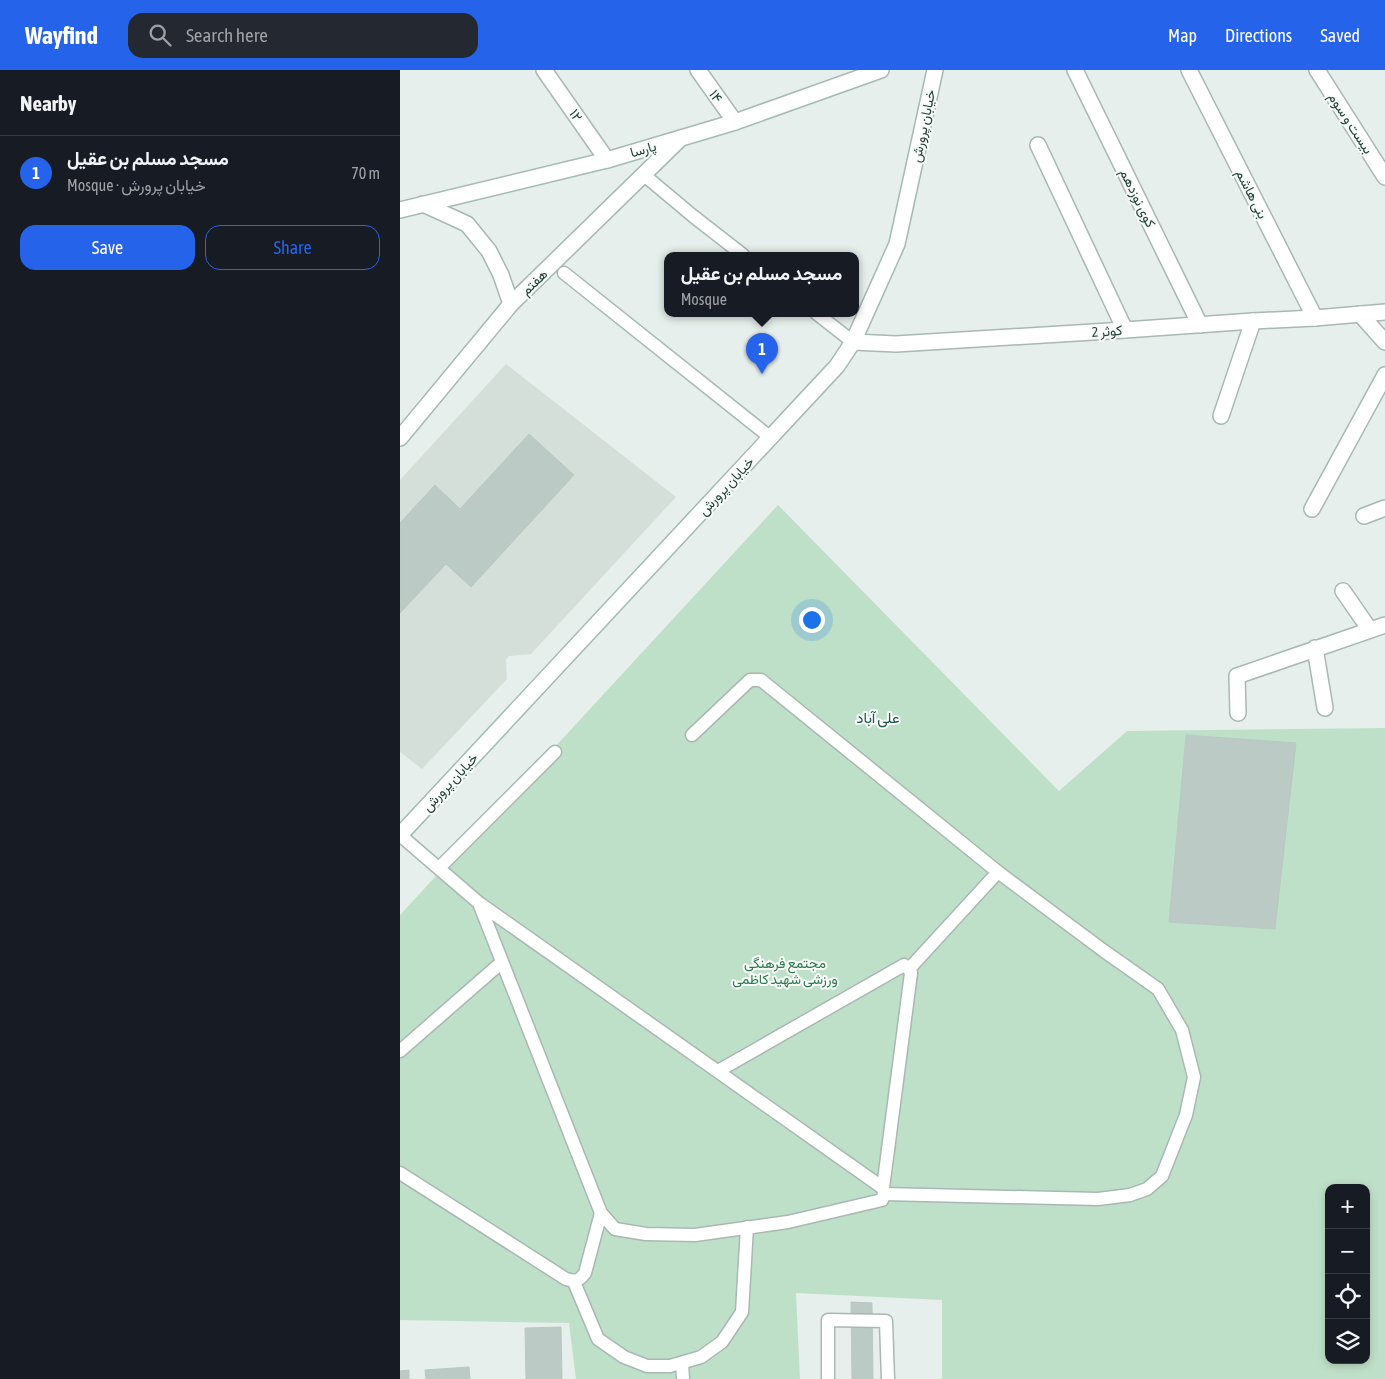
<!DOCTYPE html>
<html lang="en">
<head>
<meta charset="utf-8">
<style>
  body { margin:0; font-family:"Asap Condensed",Vazirmatn,sans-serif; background:#242831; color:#f1f3f6 }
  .controls { position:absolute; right:15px; bottom:15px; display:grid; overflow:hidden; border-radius:10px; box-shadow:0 2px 8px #0003 }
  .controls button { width:45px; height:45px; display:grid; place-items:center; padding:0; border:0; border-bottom:1px solid #363941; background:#171b24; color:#f1f3f6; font:25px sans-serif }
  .you { position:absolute; left:411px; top:549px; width:18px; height:18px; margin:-12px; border:4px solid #fff; border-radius:50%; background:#1a73e8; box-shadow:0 0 0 8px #1a73e833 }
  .badge { display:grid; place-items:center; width:32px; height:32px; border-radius:50%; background:#2563eb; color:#fff; font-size:16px; font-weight:700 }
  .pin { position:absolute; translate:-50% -41px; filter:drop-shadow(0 1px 2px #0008) }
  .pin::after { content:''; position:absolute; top:26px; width:18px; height:15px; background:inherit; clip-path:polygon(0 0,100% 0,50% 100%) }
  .popup { position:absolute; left:264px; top:182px; width:195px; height:65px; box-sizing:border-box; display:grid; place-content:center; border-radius:10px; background:#171b24; filter:drop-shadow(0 1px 4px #0005); font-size:16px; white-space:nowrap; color:#9ea1a6 }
  .popup b { font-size:19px; color:#f1f3f6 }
  .popup::after { content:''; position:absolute; left:50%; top:100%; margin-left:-10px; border:10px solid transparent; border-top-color:#171b24 }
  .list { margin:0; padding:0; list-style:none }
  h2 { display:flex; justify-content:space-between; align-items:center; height:65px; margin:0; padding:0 20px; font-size:21px }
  h2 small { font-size:16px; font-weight:400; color:#9ea1a6 }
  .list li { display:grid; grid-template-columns:32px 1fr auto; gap:15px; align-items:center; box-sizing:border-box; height:75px; padding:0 20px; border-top:1px solid #363941 }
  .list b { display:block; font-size:19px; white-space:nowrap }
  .list p { margin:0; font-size:16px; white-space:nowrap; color:#9ea1a6 }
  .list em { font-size:16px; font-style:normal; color:#9ea1a6 }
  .actions { display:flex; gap:10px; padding:15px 20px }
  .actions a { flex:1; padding:11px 0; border:1px solid #2563eb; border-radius:15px; text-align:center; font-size:18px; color:#2563eb }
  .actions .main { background:#2563eb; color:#fff }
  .icon { flex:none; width:28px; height:28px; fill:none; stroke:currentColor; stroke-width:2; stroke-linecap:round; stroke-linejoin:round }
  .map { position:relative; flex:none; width:985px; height:1309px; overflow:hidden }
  header { display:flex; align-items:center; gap:30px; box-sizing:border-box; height:70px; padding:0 25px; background:#2563eb; color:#fff }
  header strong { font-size:24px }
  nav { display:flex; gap:28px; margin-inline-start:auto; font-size:18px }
  .search { width:350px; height:45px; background:#242831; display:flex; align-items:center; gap:12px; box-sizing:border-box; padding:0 18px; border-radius:15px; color:#9ea1a6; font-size:19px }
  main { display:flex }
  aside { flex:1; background:#171b24 }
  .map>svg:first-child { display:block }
  .built { fill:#d4dfda }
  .green { fill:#bfe0c8; fill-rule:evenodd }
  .building { fill:#bbcac4; stroke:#b8c9c2 }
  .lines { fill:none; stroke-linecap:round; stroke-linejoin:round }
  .lane-casing { stroke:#a8b8b2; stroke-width:15 }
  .street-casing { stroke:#a8b8b2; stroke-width:18 }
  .secondary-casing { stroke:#a4bbb3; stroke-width:18 }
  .lane { stroke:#fff; stroke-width:12 }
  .street { stroke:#fff; stroke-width:15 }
  .secondary { stroke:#fff; stroke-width:15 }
  .labels { text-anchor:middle; stroke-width:4; stroke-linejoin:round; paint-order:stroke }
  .street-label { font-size:14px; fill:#24423a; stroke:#f7fbf9 }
  .park-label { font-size:14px; fill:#2d7a4b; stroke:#f7fbf9 }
  .neighbourhood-label { font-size:15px; fill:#1f5548; stroke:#f7fbf9 }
</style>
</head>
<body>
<header>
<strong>Wayfind</strong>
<div class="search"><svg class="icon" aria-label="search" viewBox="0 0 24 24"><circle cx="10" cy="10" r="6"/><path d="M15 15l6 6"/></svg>Search here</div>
<nav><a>Map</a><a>Directions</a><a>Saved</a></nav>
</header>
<main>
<aside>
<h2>Nearby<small></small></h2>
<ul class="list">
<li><span class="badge">1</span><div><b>مسجد مسلم بن عقیل</b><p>Mosque · خیابان پرورش</p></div><em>70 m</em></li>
</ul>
<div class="actions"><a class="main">Save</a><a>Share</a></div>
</aside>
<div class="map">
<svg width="985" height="1309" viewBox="0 0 985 1309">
  <rect width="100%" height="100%" fill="#e6efeb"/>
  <polygon class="built" points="106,294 276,427 131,584 109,586 106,590 107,609 22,699 0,682 0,410"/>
  <path class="green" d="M378,435L659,721L727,661L985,658V1309H542V1230L396,1223L400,1309H176L169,1253L0,1250V845ZM929,1118H966V1290H929Z"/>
  <g class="building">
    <polygon points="129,364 174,405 71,517 46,494 0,543 0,453 35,415 60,439"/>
    <polygon points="786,665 896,673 875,859 769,852"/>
    <polygon points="451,1232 472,1233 473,1309 452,1309"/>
    <polygon points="161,1257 162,1309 126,1309 125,1258"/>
    <polygon points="69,1297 70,1309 26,1309 25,1300"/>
    <polygon points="9,1300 9,1309 0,1309 0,1301"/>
  </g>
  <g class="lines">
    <g class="lane-casing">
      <g id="lane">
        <polyline points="244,105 293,146 343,185"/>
        <polyline points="164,203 371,368"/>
        <polyline points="416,243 453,272"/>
        <polyline points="292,665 350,610 361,610 598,802 704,881 758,919 782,960 794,1007 786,1045 762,1106 747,1119 730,1125 698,1129 484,1124"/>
        <polyline points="0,765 79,833 483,1118 484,1124 482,1130 388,1152 295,1165 246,1164 215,1159 201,1143 79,833"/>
        <polyline points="39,798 155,682"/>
        <polyline points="509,899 598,802"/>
        <polyline points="0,981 102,892"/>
        <polyline points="318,1001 504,895 509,899 511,903 483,1118"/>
        <path d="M0,1103L166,1209C176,1212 179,1211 185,1203L201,1143"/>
        <polyline points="174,1212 198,1269 224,1287 247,1296 270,1296 301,1287 322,1272 342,1242 347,1157"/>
        <polyline points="282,1293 283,1309"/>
        <polyline points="428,1309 428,1250 486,1251 488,1309"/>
      </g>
    </g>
    <g class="street-casing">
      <g id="street">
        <polyline points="144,0 207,90"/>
        <polyline points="298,0 335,52"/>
        <polyline points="675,0 800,255"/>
        <polyline points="789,0 915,248"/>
        <polyline points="917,0 985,107"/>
        <polyline points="638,75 725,260"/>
        <polyline points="23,134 67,154 89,181 101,205 111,234"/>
        <polyline points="960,244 985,272"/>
        <polyline points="453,272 496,274 725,260 853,251 915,248 985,242"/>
        <polyline points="821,346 853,251"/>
        <polyline points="0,368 111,234 281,68"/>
        <polyline points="912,439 985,305"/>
        <polyline points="964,446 985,438"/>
        <polyline points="943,521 970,560"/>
        <polyline points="915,578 925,638"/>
        <polyline points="838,643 837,606 985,555"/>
      </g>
    </g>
    <g class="secondary-casing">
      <g id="secondary">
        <polyline points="0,140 207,90 335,52 481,0"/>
        <polyline points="0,765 437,296 453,272 497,174 535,0"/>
      </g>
    </g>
    <use href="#lane" class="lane"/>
    <use href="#street" class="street"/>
    <use href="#secondary" class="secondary"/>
  </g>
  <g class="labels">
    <g class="street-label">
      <text transform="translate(316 26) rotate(55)" y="5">۱۴</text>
      <text transform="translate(176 45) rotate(55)" y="5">۱۲</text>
      <text transform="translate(951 53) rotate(57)" y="5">بیست و سوم</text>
      <text transform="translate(523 56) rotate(-78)" y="5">خیابان پرورش</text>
      <text transform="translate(243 79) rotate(-16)" y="5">پارسا</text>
      <text transform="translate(852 124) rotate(63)" y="5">بنی هاشم</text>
      <text transform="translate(738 128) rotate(64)" y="5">کوی نوزدهم</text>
      <text transform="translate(134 212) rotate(-44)" y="5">هفتم</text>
      <text transform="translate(707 261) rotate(-4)" y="5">کوثر 2</text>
      <text transform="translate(326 416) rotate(-47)" y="5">خیابان پرورش</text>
      <text transform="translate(50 712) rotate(-47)" y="5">خیابان پرورش</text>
    </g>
    <g class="park-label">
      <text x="385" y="898">مجتمع فرهنگی<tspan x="385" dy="16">ورزشی شهید کاظمی</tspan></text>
    </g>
    <g class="neighbourhood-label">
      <text x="478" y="653">علی آباد</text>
    </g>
  </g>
</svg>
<div class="controls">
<button>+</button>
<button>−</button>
<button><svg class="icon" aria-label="locate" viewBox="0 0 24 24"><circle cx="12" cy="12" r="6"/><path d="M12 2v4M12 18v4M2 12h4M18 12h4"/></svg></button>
<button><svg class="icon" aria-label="layers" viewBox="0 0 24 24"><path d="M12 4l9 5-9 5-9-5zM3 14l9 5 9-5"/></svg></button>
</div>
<div class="you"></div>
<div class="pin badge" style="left:362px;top:304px">1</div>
<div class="popup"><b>مسجد مسلم بن عقیل</b>Mosque</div>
</div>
</main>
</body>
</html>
